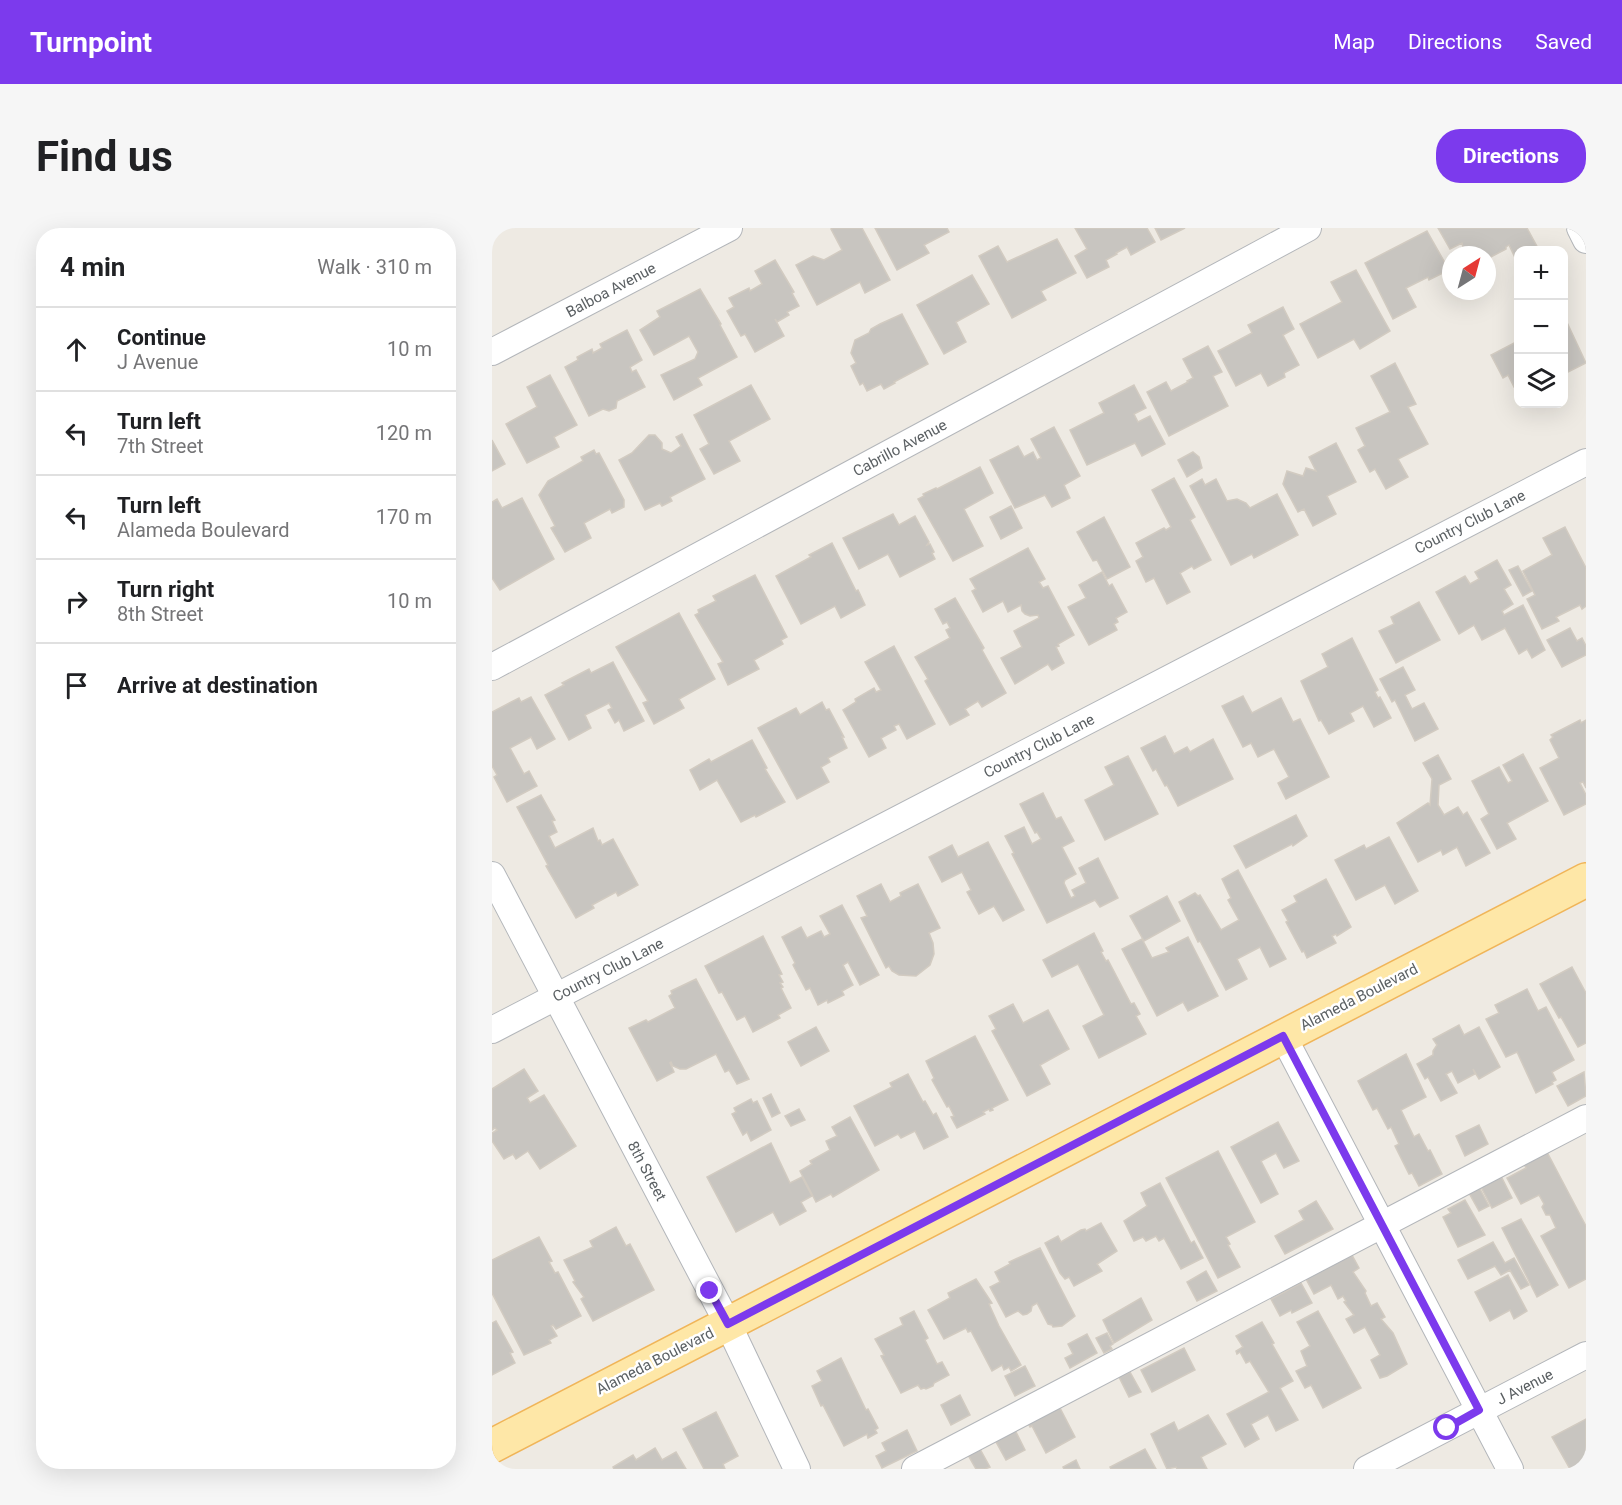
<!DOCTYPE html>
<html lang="en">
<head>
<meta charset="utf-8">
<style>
  body { margin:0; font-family:Roboto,sans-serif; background:#f6f6f6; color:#202124 }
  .controls { position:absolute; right:18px; top:18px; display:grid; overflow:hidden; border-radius:12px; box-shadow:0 6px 24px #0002 }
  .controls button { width:54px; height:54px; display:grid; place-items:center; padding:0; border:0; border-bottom:2px solid #e0e0e0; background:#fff; color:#202124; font:30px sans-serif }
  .compass { position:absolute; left:950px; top:18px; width:54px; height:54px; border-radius:50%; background:#fff; box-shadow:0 6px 24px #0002; rotate:36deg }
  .stop { position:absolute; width:18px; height:18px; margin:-14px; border:4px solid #7c3aed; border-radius:50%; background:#fff }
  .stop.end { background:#7c3aed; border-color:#fff; box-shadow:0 2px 6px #0008 }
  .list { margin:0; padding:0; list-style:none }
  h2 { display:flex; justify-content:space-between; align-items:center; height:78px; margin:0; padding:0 24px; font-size:26px }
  h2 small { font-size:20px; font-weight:400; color:#757577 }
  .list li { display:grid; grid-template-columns:39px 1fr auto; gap:18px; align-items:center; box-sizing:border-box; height:84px; padding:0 24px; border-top:2px solid #e0e0e0 }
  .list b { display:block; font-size:22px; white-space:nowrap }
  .list p { margin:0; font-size:20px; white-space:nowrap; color:#757577 }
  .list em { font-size:20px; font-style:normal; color:#757577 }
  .icon { flex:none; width:33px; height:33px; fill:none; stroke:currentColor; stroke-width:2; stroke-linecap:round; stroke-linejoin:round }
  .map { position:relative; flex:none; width:1094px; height:1241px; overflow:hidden; border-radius:24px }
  header { display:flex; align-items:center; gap:36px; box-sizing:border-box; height:84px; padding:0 30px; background:#7c3aed; color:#fff }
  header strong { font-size:28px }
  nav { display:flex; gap:33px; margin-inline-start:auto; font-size:21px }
  .intro { display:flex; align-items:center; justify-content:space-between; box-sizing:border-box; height:144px; padding:0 36px }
  h1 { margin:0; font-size:42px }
  .button { padding:15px 27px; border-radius:24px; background:#7c3aed; color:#fff; font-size:21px; font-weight:700 }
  main { display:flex; gap:36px; padding:0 36px }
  aside { flex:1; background:#fff; border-radius:24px; box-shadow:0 6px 24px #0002 }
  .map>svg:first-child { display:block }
  .building { fill:#c8c5c0; stroke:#d2cbc1; stroke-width:1.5 }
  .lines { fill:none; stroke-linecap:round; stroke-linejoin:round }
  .minor-casing { stroke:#b3b6ba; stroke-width:28 }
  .major-casing { stroke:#f0b559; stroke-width:36 }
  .minor { stroke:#fff; stroke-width:26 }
  .major { stroke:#fee7a7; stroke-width:33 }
  .route { stroke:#7c3aed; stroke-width:8 }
  .labels { text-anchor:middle; stroke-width:5; stroke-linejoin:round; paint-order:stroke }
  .street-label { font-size:15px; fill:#5b6063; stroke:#fff }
</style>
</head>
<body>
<header>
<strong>Turnpoint</strong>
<nav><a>Map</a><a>Directions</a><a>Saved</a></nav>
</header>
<div class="intro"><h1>Find us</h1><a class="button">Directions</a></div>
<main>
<aside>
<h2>4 min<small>Walk · 310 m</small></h2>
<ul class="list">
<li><svg class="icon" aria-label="ahead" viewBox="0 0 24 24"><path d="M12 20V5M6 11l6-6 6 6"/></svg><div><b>Continue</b><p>J Avenue</p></div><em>10 m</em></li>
<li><svg class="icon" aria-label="left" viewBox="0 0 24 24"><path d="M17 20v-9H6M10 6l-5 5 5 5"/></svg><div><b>Turn left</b><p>7th Street</p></div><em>120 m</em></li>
<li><svg class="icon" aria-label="left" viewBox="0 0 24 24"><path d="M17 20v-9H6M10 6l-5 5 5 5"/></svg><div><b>Turn left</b><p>Alameda Boulevard</p></div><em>170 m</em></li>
<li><svg class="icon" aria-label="right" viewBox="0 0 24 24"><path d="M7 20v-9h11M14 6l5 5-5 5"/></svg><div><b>Turn right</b><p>8th Street</p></div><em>10 m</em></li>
<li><svg class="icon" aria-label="arrive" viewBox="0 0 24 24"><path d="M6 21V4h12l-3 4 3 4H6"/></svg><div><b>Arrive at destination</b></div></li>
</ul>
</aside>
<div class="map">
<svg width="1094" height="1241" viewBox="0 0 1094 1241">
  <rect width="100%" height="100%" fill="#eeeae3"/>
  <g class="building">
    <polygon points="341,0 370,0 398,52 373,65 368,54 325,77 304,37 321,28 332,32 350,22 339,1"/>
    <polygon points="383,0 455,0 457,4 432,17 437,25 405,42"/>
    <polygon points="583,0 655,0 663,14 639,27 635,19 624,25 625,26 614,32 617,39 595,50 583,28 595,21"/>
    <polygon points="663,0 693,0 669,12"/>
    <polygon points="946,0 1035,0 1047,22 1026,22 1026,36 1017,17 1014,19 1014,21 995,31 995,27 961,27 960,25 971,19 970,15 958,21"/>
    <polygon points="935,3 957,42 937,52 936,49 914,60 924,79 901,91 873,35"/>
    <polygon points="565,11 584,45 549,63 554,72 520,90 487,28 506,18 515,34"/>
    <polygon points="283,32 302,64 300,65 307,78 295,84 297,87 285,94 283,91 292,108 263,124 253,106 249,108 235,83 242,79 237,70 257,60 258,63 270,56 263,43"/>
    <polygon points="864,42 898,103 868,121 862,111 826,130 808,96 850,74 839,54"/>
    <polygon points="480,47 497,76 464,94 474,114 452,126 425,77"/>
    <polygon points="208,61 229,96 228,97 245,129 206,150 210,157 182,172 169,147 203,131 206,124 197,108 162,127 148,102 168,89 165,83"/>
    <polygon points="791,79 802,101 791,107 807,137 792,145 793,149 776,158 769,145 744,158 726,123 760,105 756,97"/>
    <polygon points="410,86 436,136 402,154 403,155 392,161 389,156 375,163 371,155 368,157 359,138 364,135 359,125 363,112 377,105 379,101 388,96"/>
    <polygon points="1072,88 1094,135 1072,146"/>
    <polygon points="135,102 150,132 138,139 140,144 144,142 153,159 125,173 124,180 117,183 111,181 97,188 73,139 86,132 85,129 100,121 101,125 110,120 108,116"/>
    <polygon points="1026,113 1026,157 1022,159 1016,147 1011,150 999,127"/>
    <polygon points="716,118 730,144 721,148 736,178 677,208 655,164 674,154 679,163 696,154 695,153 701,150 691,131"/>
    <polygon points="903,135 924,176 916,179 936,216 906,231 916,249 894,261 883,241 878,244 866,222 873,218 864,200 898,184 879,148"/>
    <polygon points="58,147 85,197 62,209 67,219 35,235 14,196 45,179 35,159"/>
    <polygon points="259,157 278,191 237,213 248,233 222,246 208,221 217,216 202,187"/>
    <polygon points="642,157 654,180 642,186 646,194 658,188 673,216 650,228 643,215 595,237 578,202 612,185 607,175"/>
    <polygon points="562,199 588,248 572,257 578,270 560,279 553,267 523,280 498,232 526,218 532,229 541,224 545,232 549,230 539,211"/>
    <polygon points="190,206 213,251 178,269 180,273 170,278 168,275 153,282 127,232 140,225 157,207 163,207 170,215 170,221 179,225 189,218 184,209"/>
    <polygon points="0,212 13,236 0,243"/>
    <polygon points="844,215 864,254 835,268 844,286 821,298 812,281 806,284 791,256 795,243 811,248 814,240 824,243 817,229"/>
    <polygon points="102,222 104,226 107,225 132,272 132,279 120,285 118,281 92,295 99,310 73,324 59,300 63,298 47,267 56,253 91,233 89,229"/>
    <polygon points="701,224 707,229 710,240 695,249 686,232"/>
    <polygon points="488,239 501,265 472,281 491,318 461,333 426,271 432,268 431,266 444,260 445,261"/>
    <polygon points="682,250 703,289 698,292 719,332 702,341 700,338 688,345 698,364 675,376 662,350 654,354 644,333 651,329 644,315 672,300 674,302 679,299 660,262"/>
    <polygon points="710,251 713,257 724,251 735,273 745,271 754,275 758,280 785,266 806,307 762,330 760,326 739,337 698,258"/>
    <polygon points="30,270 62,331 8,362 0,350 0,274 5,271 10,280"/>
    <polygon points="519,278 530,300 509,311 498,289"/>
    <polygon points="401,286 407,297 423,288 437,314 435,317 438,316 442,324 440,325 443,331 408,349 396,326 367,341 351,310"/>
    <polygon points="612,289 638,339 615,351 605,332 601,333 585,304"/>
    <polygon points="1073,299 1094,340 1094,378 1090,381 1088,377 1064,389 1067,393 1050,401 1035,371 1043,367 1031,343 1060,327 1051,310"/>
    <polygon points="340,315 364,363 366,362 373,377 349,390 343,378 309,396 284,348 319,329 317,327"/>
    <polygon points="536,320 553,351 547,354 551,360 556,358 582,407 566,416 567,418 564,419 572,435 560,442 556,436 523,456 509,430 530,419 522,403 547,390 546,387 538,388 533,386 530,383 529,377 516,384 511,373 491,384 480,363 484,361 478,351"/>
    <polygon points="1005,332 1019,357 1012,361 1021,376 1010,383 1012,387 1031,377 1053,422 1040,430 1035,421 1027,426 1013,400 990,412 982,397 967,406 944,364 973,348 978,356 987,351 983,344"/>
    <polygon points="1026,338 1040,363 1031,368 1017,342"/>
    <polygon points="610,344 617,358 620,356 635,384 624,390 626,394 622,396 625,402 597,417 576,379 594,370 587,357"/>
    <polygon points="263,347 295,409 289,412 291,416 262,432 267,441 236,457 226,436 231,434 203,387 207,385 206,382 224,373 221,368"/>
    <polygon points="463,370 492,420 490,422 514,465 490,479 486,473 473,481 477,487 458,497 433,453 436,451 423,429 458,410 454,402 458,400 455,394 451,396 443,381"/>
    <polygon points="927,374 948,412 904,435 887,403 902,396 899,389"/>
    <polygon points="187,385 223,451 187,471 192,480 162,496 151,475 156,473 124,419"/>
    <polygon points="1078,400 1085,413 1090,410 1094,418 1094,427 1070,439 1055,412"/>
    <polygon points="860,410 886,462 883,464 886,470 888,469 899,490 882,499 871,478 858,485 862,493 837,506 829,492 827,493 809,453 836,439 830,426"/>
    <polygon points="402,418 443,496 415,511 407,496 402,498 404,502 389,510 394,520 377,529 351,482 364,474 363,471 382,460 384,464 389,462 373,434"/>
    <polygon points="121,434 152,493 132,503 127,492 123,495 116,482 120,480 117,475 93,487 99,500 77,512 53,467 72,457 70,455 97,441 99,445"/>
    <polygon points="911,439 923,462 913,467 920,481 932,475 946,501 923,513 903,472 900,474 888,451"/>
    <polygon points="751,468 760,485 789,470 801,494 808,491 837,549 794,571 786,555 797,549 782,521 766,529 759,515 751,519 730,478"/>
    <polygon points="39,469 63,511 45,521 39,509 18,520 32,546 37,543 45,558 15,574 2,549 5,547 0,538 0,484 27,470 29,474"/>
    <polygon points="330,474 334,482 337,481 352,509 350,509 355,520 336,530 338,534 329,539 337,554 305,571 266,500 304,480 308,487"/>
    <polygon points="1088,492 1089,495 1094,492 1094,560 1091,554 1088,555 1094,567 1094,576 1072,587 1048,540 1067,530 1058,512 1061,509 1059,507"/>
    <polygon points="673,508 682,526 695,519 698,524 721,511 741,551 686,578 675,557 673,558 664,541 661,543 649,520"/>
    <polygon points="260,512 275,540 273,541 293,574 264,589 263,587 249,594 225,552 208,562 198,542 217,531 219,534"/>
    <polygon points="1031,526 1056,573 1015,595 1024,611 1005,621 989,591 997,586 980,553 1007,539 1016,555 1020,553 1011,537"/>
    <polygon points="946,527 959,551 947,557 946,577 952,587 966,579 971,587 975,584 998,625 974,638 965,619 951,627 949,622 926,634 905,595 936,575 938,577 940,551 931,535"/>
    <polygon points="636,528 666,586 613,612 593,572 622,557 613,539"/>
    <polygon points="551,565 564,591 569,589 582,613 570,619 584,646 573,652 572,655 579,670 583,668 580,662 594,655 587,640 606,630 626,670 608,679 603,672 555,695 520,626 522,625 513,608 532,599 540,616 549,611 545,604 543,605 528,576"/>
    <polygon points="49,567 63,592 60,593 65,604 57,608 63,620 101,600 106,613 108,612 110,617 121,611 146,657 126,668 124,664 100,677 102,680 84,690 54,638 56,637 25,579"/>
    <polygon points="804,587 815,608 801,618 800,616 754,640 742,618"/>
    <polygon points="897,609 926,663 903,676 893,657 864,672 843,632 872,617 874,621"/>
    <polygon points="496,614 532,682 511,693 502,678 487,686 475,664 479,662 470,644 450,654 437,629 460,617 466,629"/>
    <polygon points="746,642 794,731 778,739 768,719 745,731 755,751 734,762 708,713 706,714 687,674 703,665 706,668 708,667 729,702 747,692 736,672 739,670 730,651"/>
    <polygon points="834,651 859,699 845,708 844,706 840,708 844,715 815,730 812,723 810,724 794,694 796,693 790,682 805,674 802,668"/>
    <polygon points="389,656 398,674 409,668 408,665 426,656 448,700 437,705 441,715 442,726 438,737 424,748 407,747 400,743 397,738 394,740 369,690 375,688 365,668"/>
    <polygon points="675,668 688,693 652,713 638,688"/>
    <polygon points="350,677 387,747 368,757 356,734 351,737 361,757 350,763 352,767 336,775 335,772 326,777 318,760 314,762 301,737 303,735 290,709 309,699 315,710 329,703 332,709 338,706 328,688"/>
    <polygon points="602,705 611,723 609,724 614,733 616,732 639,776 642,775 648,786 644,788 654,806 607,830 591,798 612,787 586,736 560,749 551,732"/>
    <polygon points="271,708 290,746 287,747 291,754 288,755 291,759 289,760 299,780 286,787 288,790 261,804 253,788 245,792 230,764 227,765 213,738"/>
    <polygon points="696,709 726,768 696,783 691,774 665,788 630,721 650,711 660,730 677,724 674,720"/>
    <polygon points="1080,739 1094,765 1094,815 1086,819 1069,789 1067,790 1048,756"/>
    <polygon points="204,751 257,851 245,856 237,842 233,844 224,826 194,841 188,841 181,838 179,834 178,835 182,844 165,853 137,800 154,792 156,794 183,780 177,768 180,766 179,763"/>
    <polygon points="1035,761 1046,783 1054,779 1082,832 1060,844 1064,852 1060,854 1061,856 1044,865 1025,824 1014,829 994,791 1007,785 1003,777"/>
    <polygon points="521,776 531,795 556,782 577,821 548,837 558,856 535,868 500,803 504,801 497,788"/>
    <polygon points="967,797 972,807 987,799 1008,839 987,851 981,841 983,846 966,855 960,843 954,846 965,865 949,873 936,849 933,851 925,836 941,827 941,823 945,817 941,811"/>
    <polygon points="324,799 337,823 309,838 296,814"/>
    <polygon points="483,808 516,872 500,880 501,882 498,883 497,881 491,884 493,886 465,900 459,889 462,888 457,878 455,879 440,852 442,850 434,833"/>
    <polygon points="914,826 934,869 909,882 922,909 927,906 936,923 938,922 950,946 927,958 920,945 917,946 903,918 907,916 899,899 896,901 885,880 881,882 866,853"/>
    <polygon points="32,841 46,863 35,870 38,875 52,867 84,918 48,941 36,923 24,931 21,926 12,931 0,913 0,905 5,902 3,900 0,902 0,861"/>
    <polygon points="1092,844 1094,868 1076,878 1065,858"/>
    <polygon points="416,846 431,874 433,873 441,887 444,885 456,909 432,921 423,903 409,910 406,906 383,918 362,878 400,859 398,855"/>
    <polygon points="279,866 288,885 280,889 271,870"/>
    <polygon points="259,871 261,875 265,873 279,902 259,913 255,904 251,907 240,886 244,884 242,880"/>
    <polygon points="307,881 313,892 299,898 293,888"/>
    <polygon points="358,889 387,942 341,969 339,966 324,974 308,943 320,936 318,933 338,922 334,913 345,908 340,899"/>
    <polygon points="786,894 807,933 792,940 784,925 769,933 786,966 769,975 739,919"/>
    <polygon points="987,897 996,916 973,928 964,908"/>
    <polygon points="279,915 298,955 310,949 320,968 309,974 314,983 288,997 281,984 244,1004 215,949"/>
    <polygon points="726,923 763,994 734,1009 738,1016 736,1017 748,1039 726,1050 674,950"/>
    <polygon points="1055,924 1094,998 1094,1051 1077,1060 1049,1008 1064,1000 1058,987 1054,987 1050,979 1052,976 1047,967 1029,976 1015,950 1034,940 1032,936"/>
    <polygon points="1009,948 1020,970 1000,980 989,959"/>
    <polygon points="668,955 699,1015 702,1013 711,1030 689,1041 672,1010 667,1013 664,1008 654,1013 651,1009 642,1013 632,993 655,978 649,965"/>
    <polygon points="987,959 997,978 987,983 977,965"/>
    <polygon points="973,972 993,1007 966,1019 951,989 959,985 956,981"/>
    <polygon points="824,973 841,1001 793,1026 783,1008 812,992 807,983"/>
    <polygon points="1029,991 1066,1057 1045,1069 1010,1000"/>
    <polygon points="609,995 625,1023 605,1036 610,1043 582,1058 577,1049 573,1051 568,1045 553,1015 566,1008 569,1014 589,1002 593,1001 594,1003"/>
    <polygon points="124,999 134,1018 138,1016 162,1062 101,1093 89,1071 92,1069 81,1054 83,1053 72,1032 101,1019 98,1013"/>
    <polygon points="47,1009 60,1033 57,1034 63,1045 66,1044 89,1088 64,1101 61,1097 59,1098 65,1108 57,1112 59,1115 32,1127 0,1065 0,1032"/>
    <polygon points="1001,1014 1013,1035 1022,1030 1037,1057 1029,1061 1018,1042 1009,1047 1003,1038 976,1051 966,1032"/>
    <polygon points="548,1020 583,1088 570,1098 561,1099 560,1097 556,1096 545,1075 540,1078 539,1083 535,1086 531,1087 526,1083 514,1089 498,1059 508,1054 503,1044 518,1036 517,1034"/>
    <polygon points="860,1027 867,1040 861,1044 874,1063 873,1065 879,1078 885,1075 893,1089 889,1091 901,1105 915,1136 895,1148 888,1150 879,1132 888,1127 873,1099 862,1105 854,1091 862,1087 852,1074 854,1073 851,1068 846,1071 839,1057 822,1066 812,1047 831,1037 833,1041"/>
    <polygon points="714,1043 725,1063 705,1073 695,1054"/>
    <polygon points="1016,1047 1035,1083 1022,1091 1018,1082 998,1093 983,1064"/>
    <polygon points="484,1051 500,1075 497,1076 507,1098 529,1137 519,1143 517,1139 512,1142 510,1137 500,1143 479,1103 476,1104 474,1100 452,1111 436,1082 458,1070 456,1065"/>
    <polygon points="809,1055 820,1075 800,1085 799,1082 788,1088 779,1071"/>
    <polygon points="649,1070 660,1092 622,1115 611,1092"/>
    <polygon points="422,1083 436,1110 433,1112 445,1136 450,1134 457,1147 442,1155 441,1158 434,1161 432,1160 429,1161 426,1157 409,1165 389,1128 392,1127 383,1111 411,1097 408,1090"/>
    <polygon points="826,1083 869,1160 831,1180 819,1157 813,1160 804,1143 815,1138 809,1123 818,1118 805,1094"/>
    <polygon points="4,1093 21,1124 18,1125 23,1135 0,1147 0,1095"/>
    <polygon points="770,1094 782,1115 780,1116 801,1153 788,1160 806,1192 784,1203 776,1187 759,1196 767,1211 753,1219 735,1186 777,1164 758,1133 754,1135 748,1124 745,1126 744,1123 751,1119 744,1108"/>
    <polygon points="615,1105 621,1116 618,1118 620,1121 612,1125 604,1110"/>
    <polygon points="595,1106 605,1125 578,1140 573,1130 581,1126 576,1116"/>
    <polygon points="692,1120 703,1142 660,1164 649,1142"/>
    <polygon points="349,1130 374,1182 376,1181 386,1200 383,1202 385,1205 376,1210 375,1206 352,1218 331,1177 329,1178 320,1158 330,1153 325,1143"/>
    <polygon points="533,1138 543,1158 523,1168 513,1148"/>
    <polygon points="638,1144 649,1164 637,1169 627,1149"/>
    <polygon points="468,1167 478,1187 459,1197 449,1177"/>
    <polygon points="567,1178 583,1209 554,1225 540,1198 538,1199 537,1197 539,1195 538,1194"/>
    <polygon points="224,1184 246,1228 231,1236 233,1241 212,1241 191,1201"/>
    <polygon points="716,1187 734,1216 709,1229 715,1241 685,1241 684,1239 675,1241 659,1206 682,1194 686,1203"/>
    <polygon points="1094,1191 1094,1241 1078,1241 1060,1209"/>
    <polygon points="415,1202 425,1223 390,1240 384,1228 394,1223 390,1215"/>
    <polygon points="523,1202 533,1222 514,1232 503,1212"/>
    <polygon points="163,1220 170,1232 184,1224 194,1241 122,1241 121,1239 141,1227 144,1232"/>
    <polygon points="488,1221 498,1239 493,1241 484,1241 476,1227"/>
    <polygon points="653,1221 664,1241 619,1241 618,1239"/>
    <polygon points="584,1232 588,1241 572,1241 571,1239"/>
  </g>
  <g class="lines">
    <g class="minor-casing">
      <g id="minor">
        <polyline points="1088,0 1094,12"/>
        <polyline points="0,124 237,0"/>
        <polyline points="0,439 816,0"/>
        <polyline points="0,647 236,1096 305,1241"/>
        <polyline points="0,802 1094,234"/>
        <polyline points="791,808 1018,1241"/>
        <polyline points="423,1241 1094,890"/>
        <polyline points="875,1241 1094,1127"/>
      </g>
    </g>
    <g class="major-casing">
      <polyline id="major" points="0,1218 1094,652"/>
    </g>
    <use href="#minor" class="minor"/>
    <use href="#major" class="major"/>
  </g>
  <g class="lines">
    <polyline class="route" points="218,1063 236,1096 791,808 987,1182 955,1200"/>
  </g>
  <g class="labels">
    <g class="street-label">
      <text transform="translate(119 62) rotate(-28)" y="5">Balboa Avenue</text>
      <text transform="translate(408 220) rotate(-28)" y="5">Cabrillo Avenue</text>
      <text transform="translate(978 294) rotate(-27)" y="5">Country Club Lane</text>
      <text transform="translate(547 518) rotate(-27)" y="5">Country Club Lane</text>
      <text transform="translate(116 742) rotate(-27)" y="5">Country Club Lane</text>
      <text transform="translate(867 769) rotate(-27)" y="5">Alameda Boulevard</text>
      <text transform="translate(155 943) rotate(62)" y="5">8th Street</text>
      <text transform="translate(163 1133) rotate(-27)" y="5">Alameda Boulevard</text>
      <text transform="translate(1033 1159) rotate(-27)" y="5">J Avenue</text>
    </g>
  </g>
</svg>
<div class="controls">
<button>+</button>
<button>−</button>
<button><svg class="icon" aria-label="layers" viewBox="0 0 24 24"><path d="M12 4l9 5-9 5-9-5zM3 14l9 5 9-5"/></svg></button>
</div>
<svg class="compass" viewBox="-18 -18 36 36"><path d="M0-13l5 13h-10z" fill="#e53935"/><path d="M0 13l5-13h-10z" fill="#757577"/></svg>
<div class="stop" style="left:955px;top:1200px"></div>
<div class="stop end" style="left:218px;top:1063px"></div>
</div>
</main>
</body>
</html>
